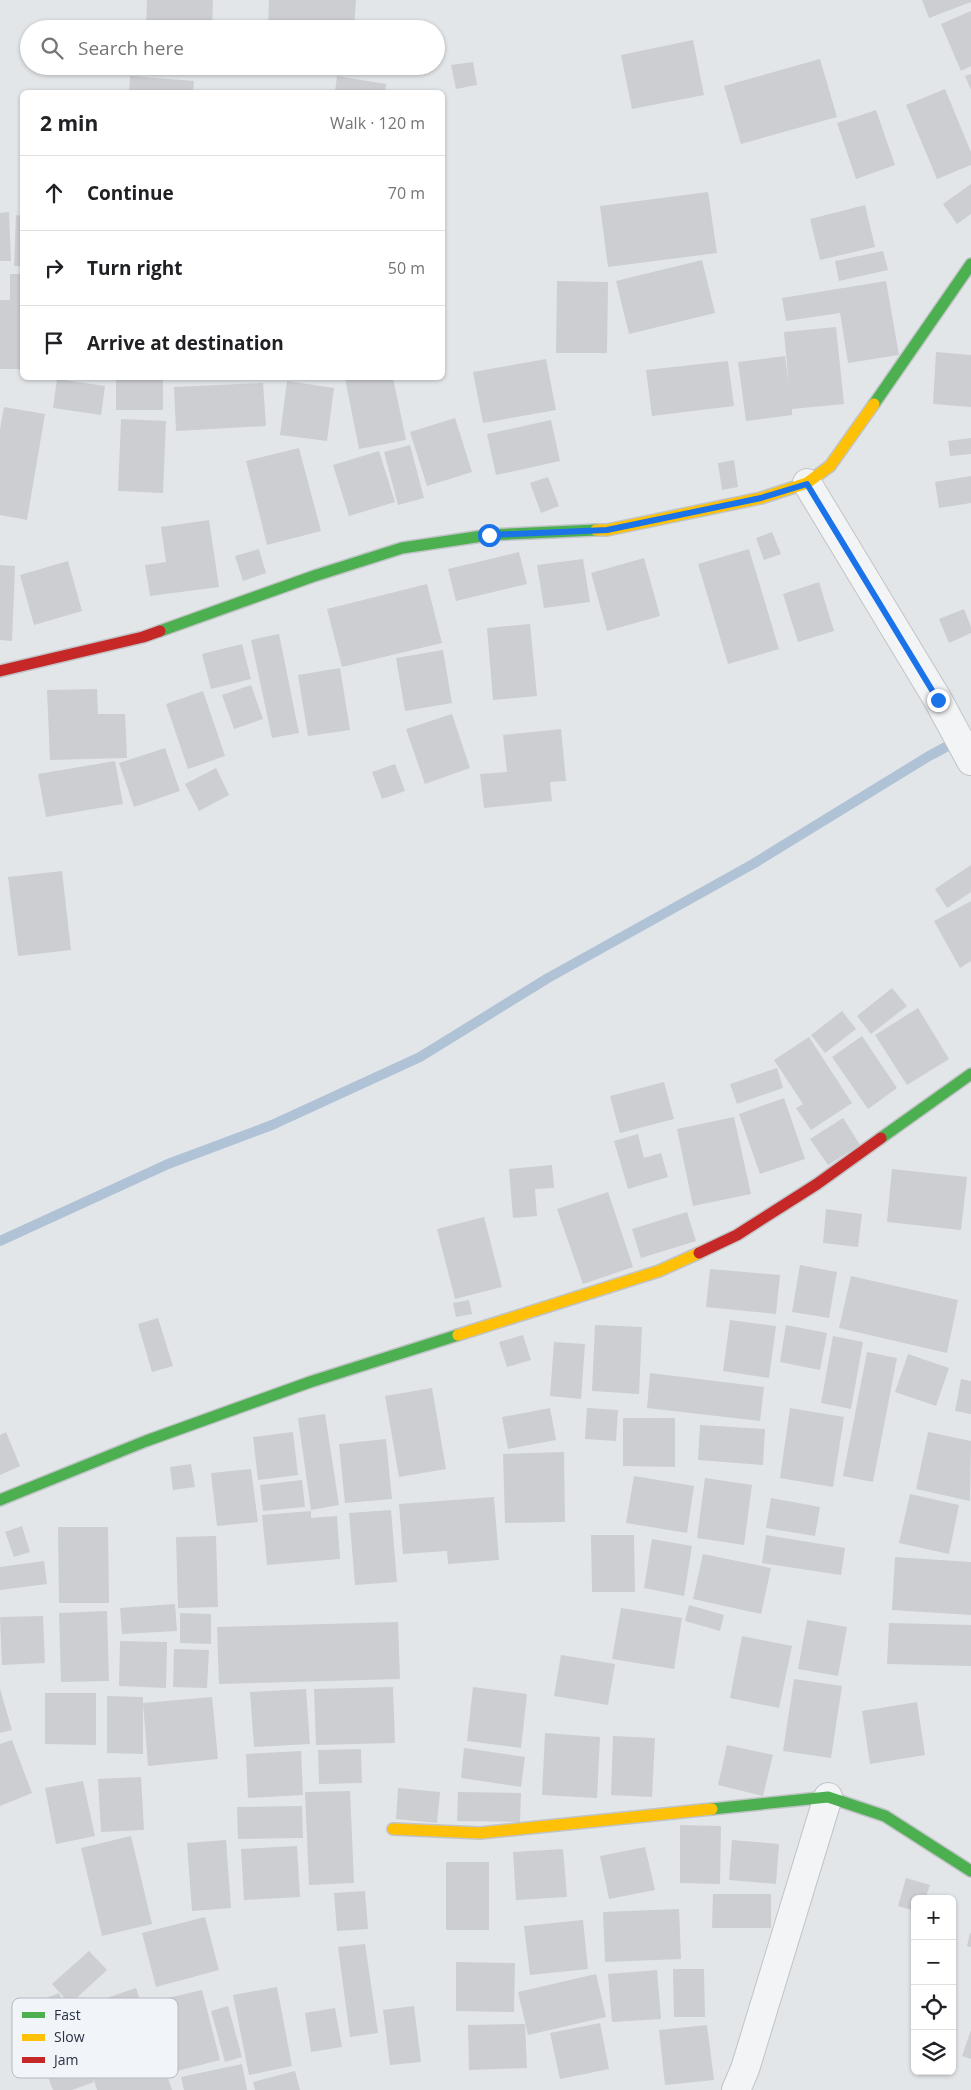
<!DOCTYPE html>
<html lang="en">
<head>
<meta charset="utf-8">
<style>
  body { margin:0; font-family:"Open Sans",sans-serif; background:#f2f2f2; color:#202124 }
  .controls { position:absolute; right:15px; bottom:15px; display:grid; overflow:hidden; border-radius:8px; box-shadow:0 1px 4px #0004 }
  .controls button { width:45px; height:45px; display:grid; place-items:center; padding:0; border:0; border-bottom:1px solid #e0e0e0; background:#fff; color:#202124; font:25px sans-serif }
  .stop { position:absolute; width:15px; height:15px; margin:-11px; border:4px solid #1a73e8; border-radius:50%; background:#fff }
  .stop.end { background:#1a73e8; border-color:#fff; box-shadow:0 1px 5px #0008 }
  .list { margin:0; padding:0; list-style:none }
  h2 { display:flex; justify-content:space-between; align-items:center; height:65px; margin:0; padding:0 20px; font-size:21px }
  h2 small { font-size:16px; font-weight:400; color:#757577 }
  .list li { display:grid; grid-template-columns:32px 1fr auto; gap:15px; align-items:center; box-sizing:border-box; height:75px; padding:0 20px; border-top:1px solid #e0e0e0 }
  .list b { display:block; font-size:19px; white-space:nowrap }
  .list em { font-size:16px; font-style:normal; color:#757577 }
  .icon { flex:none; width:28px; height:28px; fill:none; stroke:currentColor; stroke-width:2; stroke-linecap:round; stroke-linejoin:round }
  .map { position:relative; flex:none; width:971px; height:2090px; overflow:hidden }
  .search { position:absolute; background:#fff; box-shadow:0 1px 4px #0004; left:20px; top:20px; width:425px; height:55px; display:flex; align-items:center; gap:12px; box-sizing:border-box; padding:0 18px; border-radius:28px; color:#757577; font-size:19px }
  .panel { position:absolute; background:#fff; box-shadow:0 1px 4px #0004; left:20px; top:90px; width:425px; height:290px; border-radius:8px }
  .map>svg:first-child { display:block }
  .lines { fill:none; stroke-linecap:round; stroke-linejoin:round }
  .stream { stroke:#afc2d6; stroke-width:10 }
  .building { fill:#ccced1 }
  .street-casing { stroke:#c1c4c7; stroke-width:30 }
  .fast-casing { stroke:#c1c4c7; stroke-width:14 }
  .slow-casing { stroke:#c1c4c7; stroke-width:14 }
  .jam-casing { stroke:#c1c4c7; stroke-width:14 }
  .street { stroke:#f3f4f5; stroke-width:28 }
  .fast { stroke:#4caf50; stroke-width:11 }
  .slow { stroke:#ffc107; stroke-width:11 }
  .jam { stroke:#c62828; stroke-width:11 }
  .route { stroke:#1a73e8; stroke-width:6 }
  .key { fill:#f1f4f8; stroke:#b5bac2; stroke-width:1 }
  .key-label { font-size:14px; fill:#283244 }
</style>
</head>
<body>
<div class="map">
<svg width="971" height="2090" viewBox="0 0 971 2090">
  <rect width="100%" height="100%" fill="#e3e6e9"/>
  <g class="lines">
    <polyline class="stream" points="0,1241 168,1164 272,1125 420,1057 548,978 753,864 929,756 959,740"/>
  </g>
  <g class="building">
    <polygon points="147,0 213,0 212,29 146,29"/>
    <polygon points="269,0 356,0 354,29 268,29"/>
    <polygon points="922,0 971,0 971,2 929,18"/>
    <polygon points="971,11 971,66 961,71 941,24"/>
    <polygon points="693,40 704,95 632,109 621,55"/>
    <polygon points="820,59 837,117 741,144 724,86"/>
    <polygon points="473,62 477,85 456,89 451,65"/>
    <polygon points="131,66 150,66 151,71 131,71"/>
    <polygon points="971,74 971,90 965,76"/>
    <polygon points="130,76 194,81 193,92 129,92"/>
    <polygon points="337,76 386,84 385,92 335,92"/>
    <polygon points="945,89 971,152 971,165 937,179 906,105"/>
    <polygon points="876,110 895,165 856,179 837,123"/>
    <polygon points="971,184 971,214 957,224 943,204"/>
    <polygon points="708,192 717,253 608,267 600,206"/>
    <polygon points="865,205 875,247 820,260 810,219"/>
    <polygon points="9,212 11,261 0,261 0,213"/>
    <polygon points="16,215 22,216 22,266 14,266"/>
    <polygon points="883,251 888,270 839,281 835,261"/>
    <polygon points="702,260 715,313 629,334 616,281"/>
    <polygon points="10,274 22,274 22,369 0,369 0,300 10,300"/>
    <polygon points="557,281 608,282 607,353 556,353"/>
    <polygon points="886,281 899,355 848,363 840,313 786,321 782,298"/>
    <polygon points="836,327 844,404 792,409 792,415 746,421 738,362 785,356 789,386 784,332"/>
    <polygon points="936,352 971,355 971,407 933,404"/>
    <polygon points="546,359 556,410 483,423 473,372"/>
    <polygon points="728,361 734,406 652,416 646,370"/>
    <rect x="116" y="378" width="47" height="32"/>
    <polygon points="345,378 393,378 406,440 359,449"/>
    <polygon points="57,379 105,386 101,415 53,408"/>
    <polygon points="287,381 334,388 327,441 280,435"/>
    <polygon points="263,383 266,426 176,431 174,387"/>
    <polygon points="4,407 45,414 27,520 0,515 0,429"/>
    <polygon points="455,418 472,472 427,486 410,432"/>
    <polygon points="121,419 166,421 163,493 118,491"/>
    <polygon points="551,420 560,461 496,475 487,434"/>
    <polygon points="971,438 971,454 950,456 948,441"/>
    <polygon points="410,445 424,498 398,505 384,452"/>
    <polygon points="299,448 321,531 267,545 246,461"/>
    <polygon points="379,451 395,502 349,516 333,465"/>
    <polygon points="734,460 738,487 722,490 718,463"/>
    <polygon points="971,476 971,503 939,508 935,482"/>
    <polygon points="548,477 559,506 541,513 530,483"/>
    <polygon points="209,520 219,587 150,596 145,565 166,562 161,527"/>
    <polygon points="772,532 781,554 764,560 756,538"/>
    <polygon points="259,549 266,573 243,581 235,556"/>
    <polygon points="749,549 779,649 728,664 698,564"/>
    <polygon points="519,552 527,584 456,601 448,569"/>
    <polygon points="644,558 660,616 607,631 591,573"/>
    <polygon points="583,559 590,602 544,608 537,565"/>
    <polygon points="68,561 82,611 34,625 20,575"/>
    <polygon points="0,565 15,566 12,641 0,640"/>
    <polygon points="819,582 834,631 798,642 783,594"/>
    <polygon points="427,584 442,643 342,667 327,609"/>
    <polygon points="964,609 971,627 971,633 949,643 939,619"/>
    <polygon points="530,624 537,696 493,700 487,628"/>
    <polygon points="279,634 299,733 272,738 251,640"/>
    <polygon points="242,644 251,679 211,689 202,654"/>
    <polygon points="443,650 452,703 405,711 396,658"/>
    <polygon points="340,668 350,730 308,736 298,675"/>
    <polygon points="251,685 263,719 234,729 222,695"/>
    <polygon points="97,689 98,714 125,714 127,758 50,760 47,690"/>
    <polygon points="203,691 225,756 188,769 166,704"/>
    <polygon points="452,714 470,768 425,784 406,729"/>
    <polygon points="561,729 566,781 550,782 552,801 484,808 480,774 507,772 503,735"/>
    <polygon points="165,748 180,791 134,807 119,763"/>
    <polygon points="115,761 123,804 46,817 38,774"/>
    <polygon points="395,764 405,791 382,799 372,772"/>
    <polygon points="216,768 229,795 199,811 185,784"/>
    <polygon points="971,865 971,892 947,908 935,889"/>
    <polygon points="62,871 71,950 18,956 8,877"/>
    <polygon points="971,901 971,961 960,968 934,921"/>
    <polygon points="892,988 907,1006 871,1034 857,1016"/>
    <polygon points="918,1008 949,1059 907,1085 875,1035"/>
    <polygon points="842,1011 856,1029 825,1053 811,1035"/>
    <polygon points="862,1036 897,1088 868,1109 832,1057"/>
    <polygon points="809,1037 852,1103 811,1130 796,1108 803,1104 774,1060"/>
    <polygon points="777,1068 783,1088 737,1104 730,1084"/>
    <polygon points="664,1082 674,1119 620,1133 610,1096"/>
    <polygon points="784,1098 805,1159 760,1174 739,1114"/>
    <polygon points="734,1117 751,1194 693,1206 677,1129"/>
    <polygon points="843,1118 860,1145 828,1165 810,1139"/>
    <polygon points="638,1134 644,1158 661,1153 668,1177 628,1189 614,1141"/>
    <polygon points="552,1165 554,1188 535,1189 537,1216 513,1218 509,1169"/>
    <polygon points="892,1169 967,1177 961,1230 887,1222"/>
    <polygon points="608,1192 633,1267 583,1284 557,1209"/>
    <polygon points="826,1209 862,1214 858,1247 823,1243"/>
    <polygon points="687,1212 696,1241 641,1258 632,1229"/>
    <polygon points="484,1217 502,1287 455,1299 437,1229"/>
    <polygon points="800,1265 837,1272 829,1318 792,1312"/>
    <polygon points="710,1269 780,1275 776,1314 706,1307"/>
    <polygon points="851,1276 958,1300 947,1353 839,1328"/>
    <polygon points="469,1300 472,1314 456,1317 453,1303"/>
    <polygon points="158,1318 173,1366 152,1372 138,1324"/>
    <polygon points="730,1320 776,1326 769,1378 723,1371"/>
    <polygon points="595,1325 642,1327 639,1394 592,1391"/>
    <polygon points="786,1325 827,1333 820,1370 780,1362"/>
    <polygon points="523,1335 531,1360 507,1367 499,1342"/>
    <polygon points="833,1336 863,1342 851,1409 821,1403"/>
    <polygon points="554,1342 585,1344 581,1399 550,1396"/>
    <polygon points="867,1352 897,1358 873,1482 843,1476"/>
    <polygon points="908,1354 949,1368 936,1406 895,1392"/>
    <polygon points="650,1373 764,1387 760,1421 647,1408"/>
    <polygon points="961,1379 971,1381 971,1414 955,1411"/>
    <polygon points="432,1388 446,1469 399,1477 385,1396"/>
    <polygon points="550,1408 556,1440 508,1449 502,1417"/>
    <polygon points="587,1408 618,1410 616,1441 585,1439"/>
    <polygon points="790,1408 844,1417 833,1487 780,1478"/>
    <polygon points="325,1414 339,1505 311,1510 298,1418"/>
    <polygon points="623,1418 675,1418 675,1467 623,1466"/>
    <polygon points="700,1425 765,1429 763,1465 698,1460"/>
    <polygon points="6,1432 20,1466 0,1475 0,1435"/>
    <polygon points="293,1432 298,1475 258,1480 253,1437"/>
    <polygon points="928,1432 971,1441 970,1501 916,1489"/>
    <polygon points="386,1439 392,1499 345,1503 339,1444"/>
    <polygon points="564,1452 565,1522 505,1523 503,1454"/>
    <polygon points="191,1464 195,1487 173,1490 170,1467"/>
    <polygon points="251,1469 258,1522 217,1526 211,1473"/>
    <polygon points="634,1476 694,1486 687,1533 626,1523"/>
    <polygon points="705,1478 752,1485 744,1545 697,1538"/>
    <polygon points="302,1480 305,1507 263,1511 260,1485"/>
    <polygon points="910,1494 959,1505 949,1554 899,1543"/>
    <polygon points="494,1497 499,1560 448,1564 447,1551 403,1554 399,1504"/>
    <polygon points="771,1498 820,1507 815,1536 766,1528"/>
    <polygon points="391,1510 397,1582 355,1585 349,1513"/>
    <polygon points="311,1511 311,1518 337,1516 340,1559 267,1565 262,1515"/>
    <polygon points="22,1526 30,1552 14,1557 5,1532"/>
    <polygon points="58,1527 108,1527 109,1603 59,1603"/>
    <polygon points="591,1535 634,1535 635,1592 592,1592"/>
    <polygon points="766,1535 845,1548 841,1575 762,1563"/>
    <polygon points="216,1536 218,1607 178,1608 176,1537"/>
    <polygon points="652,1539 692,1546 684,1596 644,1588"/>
    <polygon points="703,1554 771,1568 761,1614 693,1599"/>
    <polygon points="895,1557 971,1562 971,1615 892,1610"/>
    <polygon points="44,1561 47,1584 0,1590 0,1567"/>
    <polygon points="175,1604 177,1631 122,1634 120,1608"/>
    <polygon points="689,1605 724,1615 720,1631 685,1621"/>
    <polygon points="621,1608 682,1618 674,1669 612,1659"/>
    <polygon points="107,1611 109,1681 61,1682 59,1613"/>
    <polygon points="180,1613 211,1614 211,1644 180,1643"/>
    <polygon points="43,1616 45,1663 2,1665 0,1617"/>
    <polygon points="807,1620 847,1627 838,1676 798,1669"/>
    <polygon points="398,1622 400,1679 219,1684 217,1627"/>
    <polygon points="889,1623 971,1625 971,1666 887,1664"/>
    <polygon points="742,1636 792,1646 779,1708 730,1698"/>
    <polygon points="120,1641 167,1642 166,1688 119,1686"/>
    <polygon points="174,1649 209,1650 207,1688 173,1687"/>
    <polygon points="561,1655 615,1664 608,1705 554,1696"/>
    <polygon points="794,1679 842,1686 831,1758 783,1751"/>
    <polygon points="393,1687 395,1743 316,1745 314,1689"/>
    <polygon points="473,1687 527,1694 521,1748 467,1741"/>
    <polygon points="0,1689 12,1730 0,1733"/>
    <polygon points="306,1689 310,1744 254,1747 250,1692"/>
    <polygon points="45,1693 96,1693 96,1745 45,1744"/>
    <polygon points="107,1696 143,1697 143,1754 107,1753"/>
    <polygon points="212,1697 218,1759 148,1766 143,1703"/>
    <polygon points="917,1702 925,1755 870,1764 862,1711"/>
    <polygon points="545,1733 600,1737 597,1798 542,1795"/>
    <polygon points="613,1736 655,1738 652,1797 611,1795"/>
    <polygon points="12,1740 32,1793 0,1806 0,1744"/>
    <polygon points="727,1745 773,1755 763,1796 718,1785"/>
    <polygon points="464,1748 525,1757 521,1787 461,1778"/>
    <polygon points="361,1749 362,1783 319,1784 318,1750"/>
    <polygon points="301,1751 303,1795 248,1798 246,1754"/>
    <polygon points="141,1777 144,1830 101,1832 98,1779"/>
    <polygon points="83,1781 95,1836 56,1844 45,1788"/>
    <polygon points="398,1788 440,1792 437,1823 396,1819"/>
    <polygon points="350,1791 354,1883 309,1885 305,1792"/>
    <polygon points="458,1792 521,1793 520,1822 457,1821"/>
    <polygon points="302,1806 303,1838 238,1839 237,1807"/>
    <polygon points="680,1825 721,1826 720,1884 680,1883"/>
    <polygon points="131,1836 152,1924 102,1936 81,1848"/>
    <polygon points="226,1840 231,1908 192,1911 187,1843"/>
    <polygon points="732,1840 779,1844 776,1884 729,1880"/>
    <polygon points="297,1846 300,1897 244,1900 241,1849"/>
    <polygon points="645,1847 655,1890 609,1899 600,1856"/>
    <polygon points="563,1849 567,1897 516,1900 513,1852"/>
    <rect x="446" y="1862" width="43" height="68"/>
    <polygon points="906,1878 930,1885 925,1899 915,1899 915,1911 898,1906"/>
    <polygon points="365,1891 368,1929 337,1931 334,1893"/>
    <polygon points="713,1894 771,1894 771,1928 712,1928"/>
    <polygon points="679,1909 681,1959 605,1962 603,1912"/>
    <polygon points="205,1917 219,1970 156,1987 142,1933"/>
    <polygon points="583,1920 588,1969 530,1975 524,1926"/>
    <polygon points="970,1933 971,1933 971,1947 967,1946"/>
    <polygon points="365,1944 378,2033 350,2037 338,1947"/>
    <polygon points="89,1951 107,1970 70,2004 52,1984"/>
    <polygon points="456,1962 515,1963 514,2012 456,2011"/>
    <polygon points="673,1969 704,1969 705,2017 674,2017"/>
    <polygon points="657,1970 661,2019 612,2022 608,1974"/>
    <polygon points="596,1974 606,2017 528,2035 518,1992"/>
    <polygon points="277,1987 292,2066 249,2075 233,1995"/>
    <polygon points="136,1988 152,2035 89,2056 74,2009"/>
    <polygon points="202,1990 220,2060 177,2071 159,2000"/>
    <polygon points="59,1993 94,2082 72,2090 53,2090 21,2008"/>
    <polygon points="228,2006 242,2057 225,2062 211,2011"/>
    <polygon points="414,2006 421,2062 390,2065 383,2010"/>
    <polygon points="335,2008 342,2047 311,2052 305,2013"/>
    <polygon points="600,2023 609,2069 560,2079 550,2033"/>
    <polygon points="525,2024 527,2068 469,2070 468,2025"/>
    <polygon points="707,2025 714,2080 665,2085 659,2030"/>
    <polygon points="971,2030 971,2059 962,2056"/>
    <polygon points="155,2040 172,2090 97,2090 88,2061"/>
    <polygon points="242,2064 247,2090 184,2090 181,2077"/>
    <polygon points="295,2071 300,2090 255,2090 253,2082"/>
  </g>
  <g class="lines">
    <g class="street-casing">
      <g id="street">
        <polyline points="807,483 938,700 971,761"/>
        <polyline points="736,2090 745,2069 828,1797"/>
      </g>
    </g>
    <g class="fast-casing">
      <g id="fast">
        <polyline points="874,404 971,264"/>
        <polyline points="160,631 314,576 402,548 489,535 596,530"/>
        <polyline points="881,1138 971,1074"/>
        <polyline points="0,1500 146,1441 310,1382 458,1335"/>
        <polyline points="712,1809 828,1797 885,1816 971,1871"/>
      </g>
    </g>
    <g class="slow-casing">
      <g id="slow">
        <polyline points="596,530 607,530 761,498 807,483 830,466 874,404"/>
        <polyline points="458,1335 659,1271 699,1253"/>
        <polyline points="393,1829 480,1833 712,1809"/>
      </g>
    </g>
    <g class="jam-casing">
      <g id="jam">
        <polyline points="0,671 143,637 160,631"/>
        <polyline points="699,1253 737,1235 817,1184 881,1138"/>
      </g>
    </g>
    <use href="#street" class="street"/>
    <use href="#fast" class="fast"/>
    <use href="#slow" class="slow"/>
    <use href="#jam" class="jam"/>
  </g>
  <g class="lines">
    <polyline class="route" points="489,535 607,530 761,498 807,484 938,700"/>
  </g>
  <rect x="12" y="1998" width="166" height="80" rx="8" class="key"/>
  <rect x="22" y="2012" width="23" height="6" fill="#4caf50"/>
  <rect x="22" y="2034" width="23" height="7" fill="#ffc107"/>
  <rect x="22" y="2057" width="23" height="6" fill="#c62828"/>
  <g class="key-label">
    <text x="54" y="2020">Fast</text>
    <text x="54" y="2042">Slow</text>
    <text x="54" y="2065">Jam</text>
  </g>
</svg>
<div class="controls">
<button>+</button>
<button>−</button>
<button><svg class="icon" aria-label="locate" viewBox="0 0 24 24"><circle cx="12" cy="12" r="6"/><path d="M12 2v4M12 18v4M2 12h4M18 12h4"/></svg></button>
<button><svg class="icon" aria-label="layers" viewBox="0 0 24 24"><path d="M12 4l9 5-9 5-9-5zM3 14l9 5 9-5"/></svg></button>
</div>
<div class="stop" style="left:489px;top:535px"></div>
<div class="stop end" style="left:938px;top:700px"></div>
<div class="search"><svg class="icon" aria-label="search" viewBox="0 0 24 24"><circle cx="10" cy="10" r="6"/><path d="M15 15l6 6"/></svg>Search here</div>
<section class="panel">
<h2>2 min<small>Walk · 120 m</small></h2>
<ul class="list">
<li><svg class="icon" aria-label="ahead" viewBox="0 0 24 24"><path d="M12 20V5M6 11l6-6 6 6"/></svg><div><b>Continue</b></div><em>70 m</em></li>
<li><svg class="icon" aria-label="right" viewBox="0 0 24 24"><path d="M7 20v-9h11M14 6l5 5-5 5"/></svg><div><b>Turn right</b></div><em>50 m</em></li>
<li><svg class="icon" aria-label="arrive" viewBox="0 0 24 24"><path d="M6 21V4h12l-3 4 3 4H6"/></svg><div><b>Arrive at destination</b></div></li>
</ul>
</section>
</div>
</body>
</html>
